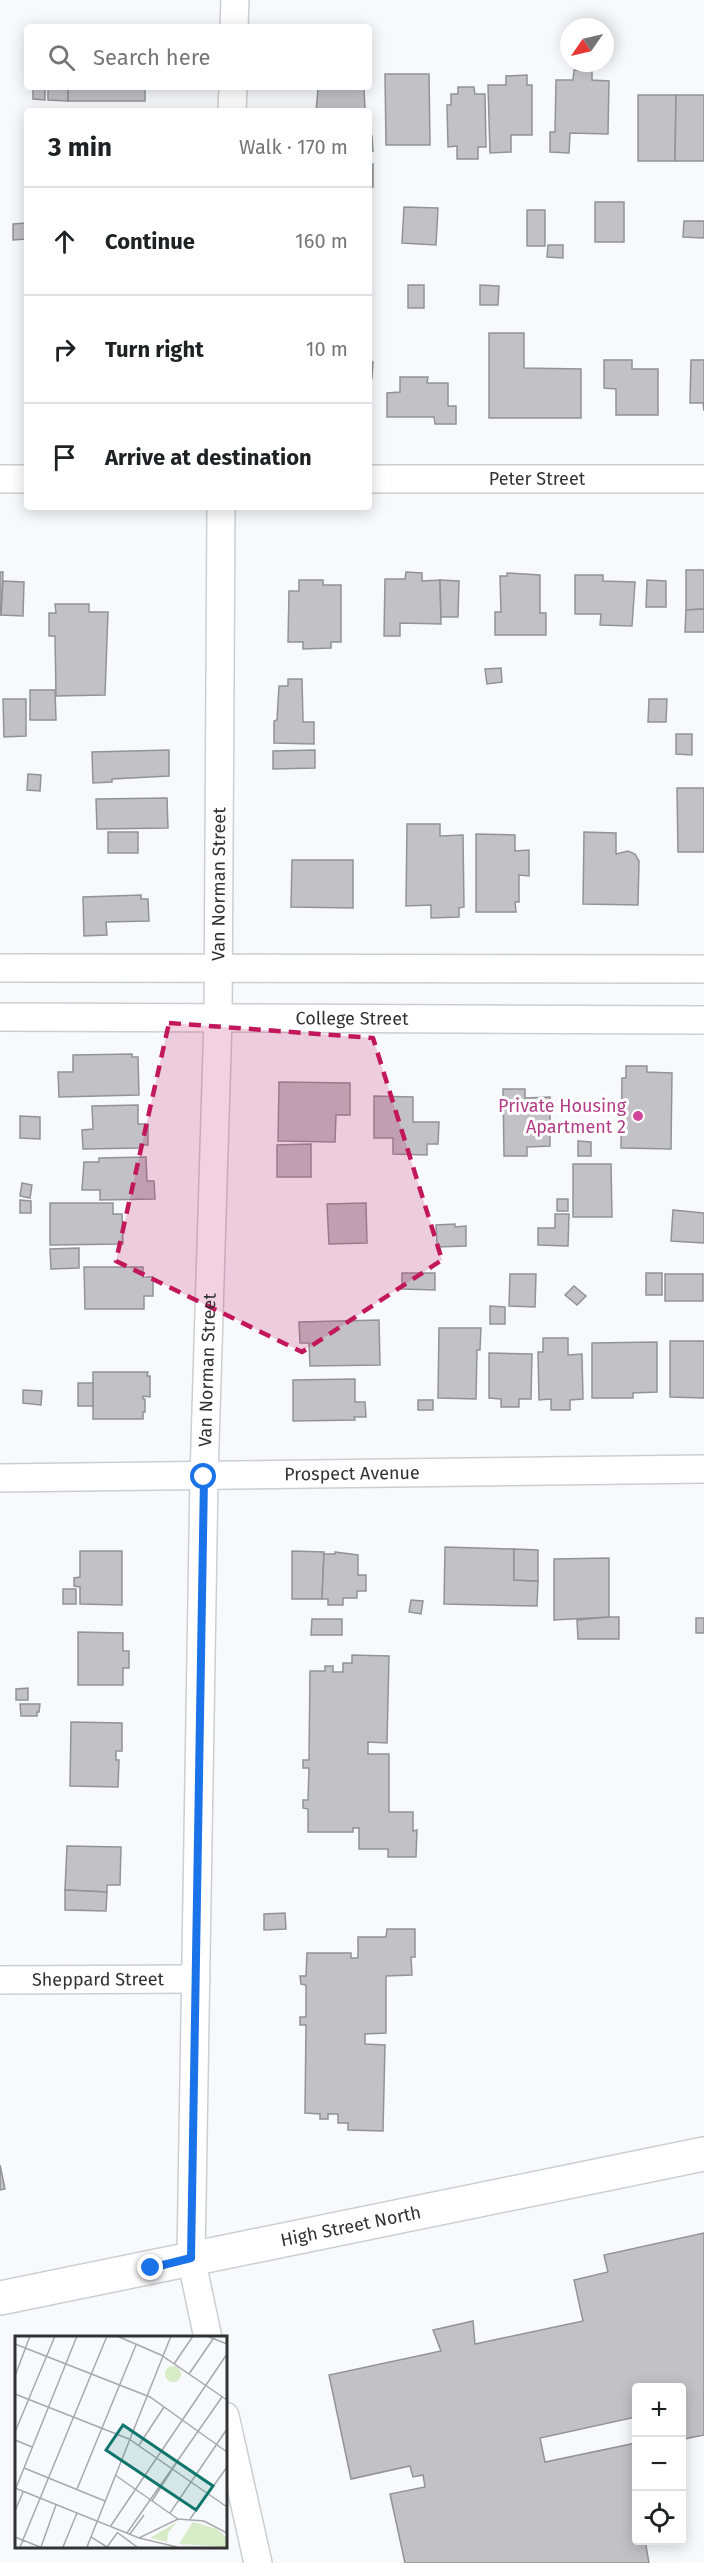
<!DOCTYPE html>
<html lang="en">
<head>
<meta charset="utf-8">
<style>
  body { margin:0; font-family:"Fira Sans",sans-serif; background:#f2f2f2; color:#202124 }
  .controls { position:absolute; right:18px; bottom:18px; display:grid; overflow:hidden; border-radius:6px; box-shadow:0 3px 15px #0003 }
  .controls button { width:54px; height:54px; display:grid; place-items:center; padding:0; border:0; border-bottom:2px solid #e0e0e0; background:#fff; color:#202124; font:30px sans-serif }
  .compass { position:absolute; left:560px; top:18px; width:54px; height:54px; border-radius:50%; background:#fff; box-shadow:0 3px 15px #0003; rotate:236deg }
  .stop { position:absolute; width:18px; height:18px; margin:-14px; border:4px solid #1a73e8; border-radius:50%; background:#fff }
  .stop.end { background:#1a73e8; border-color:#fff; box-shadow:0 2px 6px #0008 }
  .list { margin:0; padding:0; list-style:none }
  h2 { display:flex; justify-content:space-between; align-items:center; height:78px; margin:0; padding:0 24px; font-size:26px }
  h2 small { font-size:20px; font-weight:400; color:#757577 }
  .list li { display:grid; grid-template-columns:39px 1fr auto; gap:18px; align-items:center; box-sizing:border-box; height:108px; padding:0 24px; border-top:2px solid #e0e0e0 }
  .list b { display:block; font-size:22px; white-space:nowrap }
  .list em { font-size:20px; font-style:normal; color:#757577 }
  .icon { flex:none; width:33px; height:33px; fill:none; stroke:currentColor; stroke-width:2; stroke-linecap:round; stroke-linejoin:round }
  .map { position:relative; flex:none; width:704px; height:2563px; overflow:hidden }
  .search { position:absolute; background:#fff; box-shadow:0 3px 15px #0003; left:24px; top:24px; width:348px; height:66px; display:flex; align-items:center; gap:15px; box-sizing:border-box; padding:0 21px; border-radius:6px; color:#757577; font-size:22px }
  .panel { position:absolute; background:#fff; box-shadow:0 3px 15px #0003; left:24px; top:108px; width:348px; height:402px; border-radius:6px }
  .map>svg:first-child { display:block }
  .building { fill:#c1c1c6; stroke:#939397; stroke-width:1.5 }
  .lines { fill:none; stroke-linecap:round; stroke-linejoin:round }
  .minor-casing { stroke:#cdced2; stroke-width:30 }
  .secondary-casing { stroke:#cdced2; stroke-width:36 }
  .minor { stroke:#fff; stroke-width:27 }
  .secondary { stroke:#fff; stroke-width:33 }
  .route { stroke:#1a73e8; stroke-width:8 }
  .marked { fill:#c2185b; fill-opacity:0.2; stroke:#c2185b; stroke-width:4.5; stroke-dasharray:12 8; stroke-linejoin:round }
  .hotel-dot { fill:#d1479c; stroke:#fff; stroke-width:2 }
  .labels { text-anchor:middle; stroke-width:6; stroke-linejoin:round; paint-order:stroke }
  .street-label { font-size:18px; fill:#323234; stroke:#fff }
  .hotel-label { font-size:18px; fill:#b23c85; stroke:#fff; text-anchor:end }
  .inset-road { fill:none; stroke:#a9a9ad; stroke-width:1.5 }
  .view { fill:#0f766e; fill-opacity:0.15; stroke:#0f766e; stroke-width:3 }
  .inset-edge { fill:none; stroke:#323234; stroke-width:3 }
</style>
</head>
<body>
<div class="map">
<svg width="704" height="2563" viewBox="0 0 704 2563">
  <rect width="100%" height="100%" fill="#f8f9fd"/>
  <g class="building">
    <polygon points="574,70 592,70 592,80 609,81 608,134 570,133 569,153 550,152 550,132 555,132 556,80 573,80"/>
    <polygon points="385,74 429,74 430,145 386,145"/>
    <polygon points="527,75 527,85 532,85 532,135 511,135 511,152 490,153 488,85 506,85 506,76"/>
    <polygon points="33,87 45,87 45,100 33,99"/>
    <polygon points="48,87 68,87 68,101 48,100"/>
    <rect x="68" y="87" width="77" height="14"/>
    <polygon points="325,87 364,88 365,111 316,111 318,89"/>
    <polygon points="458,87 474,87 475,94 485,94 486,147 478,147 478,159 457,159 457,146 448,147 447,105 451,105 451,94 458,94"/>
    <polygon points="638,95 676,95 675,161 638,161"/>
    <polygon points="676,95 704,95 704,161 675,161"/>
    <polygon points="369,136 372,136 373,151 369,151"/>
    <rect x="369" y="164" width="4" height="23"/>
    <rect x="595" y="202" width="29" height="40"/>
    <polygon points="404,207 438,208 436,245 402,243"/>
    <rect x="527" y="210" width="18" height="36"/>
    <polygon points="684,221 704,221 704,238 683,237"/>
    <polygon points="27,223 27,239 13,240 13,224"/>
    <polygon points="548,245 563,245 563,258 547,257"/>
    <rect x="408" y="285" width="16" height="23"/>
    <polygon points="480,285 499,286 498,305 480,305"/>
    <polygon points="489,333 524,333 524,368 581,369 581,418 489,418"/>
    <polygon points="604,360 632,360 632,369 658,369 658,415 616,415 616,389 604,388"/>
    <polygon points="691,360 704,360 704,411 703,403 690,403"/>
    <polygon points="369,362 373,362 372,378 369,377"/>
    <polygon points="400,377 428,377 427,383 448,383 448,406 456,406 456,424 435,424 434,417 387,417 387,393 400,392"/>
    <polygon points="686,570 704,570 704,609 686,610"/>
    <polygon points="0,572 3,572 1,615 0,615"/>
    <polygon points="406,572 422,573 422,581 440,580 441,624 400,623 400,636 384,636 385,579 405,579"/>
    <polygon points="507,573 540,575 540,613 546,613 546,635 495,635 495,612 501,612 500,576 507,576"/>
    <polygon points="575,575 603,575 603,581 635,582 632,626 600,625 601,614 575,614"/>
    <polygon points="299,580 323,580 323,585 341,585 341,642 331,642 331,648 303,649 303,642 288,642 289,591 299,591"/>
    <polygon points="440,580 459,581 458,617 441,617"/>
    <polygon points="647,580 666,581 666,607 646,607"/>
    <polygon points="3,581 24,582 23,616 1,615"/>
    <polygon points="55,604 89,604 89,612 108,612 105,695 56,696 55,636 49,636 49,613 56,613"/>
    <polygon points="704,609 704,632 685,632 686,610"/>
    <polygon points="501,668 502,682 487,684 485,669"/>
    <polygon points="288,679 302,679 303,722 314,722 314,744 274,743 274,721 277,720 279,686 288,686"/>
    <polygon points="30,690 55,690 56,720 30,720"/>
    <polygon points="3,699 26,699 26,736 4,737"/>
    <polygon points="649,699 667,699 666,722 648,722"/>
    <polygon points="676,734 692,734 692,755 676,754"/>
    <polygon points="169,750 169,776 112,779 112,782 93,783 92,752"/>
    <polygon points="315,750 315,768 273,769 273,751"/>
    <polygon points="28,774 41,775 40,791 27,790"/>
    <polygon points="677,788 704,788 704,852 678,852"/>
    <polygon points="167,798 168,828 97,829 96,799"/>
    <polygon points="407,824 440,824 440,836 463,835 464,907 459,908 459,917 431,918 431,905 406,906"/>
    <rect x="108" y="832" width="30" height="21"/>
    <polygon points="584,832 616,833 616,854 628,851 635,854 639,861 638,905 583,904"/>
    <polygon points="476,834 515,835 515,851 529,850 529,876 519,875 519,902 515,902 516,912 476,912"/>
    <polygon points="292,860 353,860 353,908 291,907"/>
    <polygon points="141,895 141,899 148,899 149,921 106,922 107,935 84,936 83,897"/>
    <polygon points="132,1054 132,1057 138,1057 139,1095 59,1097 58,1072 73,1072 73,1055"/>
    <polygon points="626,1066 647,1066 647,1072 672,1073 671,1149 621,1148 622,1078 626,1078"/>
    <polygon points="279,1082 350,1083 350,1115 336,1115 335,1142 278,1141"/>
    <polygon points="503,1089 525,1089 525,1098 550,1097 550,1146 527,1147 527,1156 504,1156"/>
    <polygon points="374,1096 413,1097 413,1122 439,1122 438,1144 427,1144 427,1155 393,1154 393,1138 374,1138"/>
    <polygon points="138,1105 138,1124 148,1124 148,1145 140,1145 140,1148 83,1149 82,1130 93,1129 92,1106"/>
    <polygon points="20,1116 40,1117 40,1139 20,1138"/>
    <polygon points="578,1141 591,1142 591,1156 578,1156"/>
    <polygon points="311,1144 311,1177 277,1177 277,1145"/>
    <polygon points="146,1157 147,1181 154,1181 155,1199 100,1200 100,1190 82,1190 84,1162 99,1162 99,1158"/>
    <polygon points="573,1164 611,1164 612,1217 573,1217"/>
    <polygon points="22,1183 32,1185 30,1198 20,1196"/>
    <rect x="557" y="1199" width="11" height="12"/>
    <polygon points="20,1200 31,1201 31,1213 20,1213"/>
    <polygon points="50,1203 113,1203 113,1214 122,1214 123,1244 50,1245"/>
    <polygon points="366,1203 367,1243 329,1244 327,1204"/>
    <polygon points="673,1210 704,1213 704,1243 671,1241"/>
    <polygon points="555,1214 569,1214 568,1246 538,1245 538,1228 555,1228"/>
    <polygon points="455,1224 455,1227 466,1226 466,1246 437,1247 436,1225"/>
    <polygon points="79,1248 79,1268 51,1269 50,1249"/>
    <polygon points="84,1267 143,1267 143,1277 153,1277 153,1296 144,1296 144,1309 85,1309"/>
    <polygon points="402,1273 435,1273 435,1290 402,1289"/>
    <rect x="646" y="1273" width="16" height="22"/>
    <polygon points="510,1274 536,1274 535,1307 509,1306"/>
    <rect x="665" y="1274" width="38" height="27"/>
    <polygon points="574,1286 586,1296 577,1305 565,1295"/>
    <polygon points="490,1306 505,1307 505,1324 490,1324"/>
    <polygon points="379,1320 380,1365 310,1366 309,1343 300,1343 299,1322"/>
    <polygon points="439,1328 481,1328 480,1350 477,1350 476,1399 438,1398"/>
    <polygon points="543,1338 568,1338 568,1355 582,1354 583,1399 570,1400 570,1410 551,1410 551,1399 539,1400 538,1352 543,1352"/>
    <polygon points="670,1341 704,1341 704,1398 670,1397"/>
    <polygon points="657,1342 657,1392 633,1393 633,1398 592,1398 592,1343"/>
    <polygon points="489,1353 532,1354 531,1399 519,1399 519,1407 501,1407 501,1399 489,1398"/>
    <polygon points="93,1372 148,1372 147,1376 150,1376 150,1397 143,1396 143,1399 145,1399 145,1412 143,1412 143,1419 93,1419"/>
    <polygon points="355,1379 355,1402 365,1402 366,1417 354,1417 355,1420 293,1421 293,1380"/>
    <rect x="78" y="1383" width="15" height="23"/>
    <polygon points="23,1390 42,1391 41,1405 23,1403"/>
    <rect x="418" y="1400" width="15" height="10"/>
    <polygon points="445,1547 514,1549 514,1580 538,1581 537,1606 444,1604"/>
    <polygon points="514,1549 538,1550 538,1581 514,1580"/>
    <polygon points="80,1551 122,1551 122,1605 80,1604 80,1587 74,1586 74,1578 80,1577"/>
    <polygon points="292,1551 324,1552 322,1599 292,1599"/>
    <polygon points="335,1552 358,1555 358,1575 366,1575 366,1591 357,1591 357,1598 343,1598 343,1605 328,1605 328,1599 322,1599 324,1554 335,1554"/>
    <polygon points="609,1558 609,1617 554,1620 554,1559"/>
    <rect x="63" y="1589" width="13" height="15"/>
    <polygon points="411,1600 423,1601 421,1614 409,1612"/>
    <polygon points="609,1617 619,1617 619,1639 578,1639 577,1620"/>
    <rect x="696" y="1618" width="8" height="15"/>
    <polygon points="312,1619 342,1619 342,1635 311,1635"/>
    <polygon points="78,1632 123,1633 123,1651 129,1651 129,1668 123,1668 123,1685 78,1685"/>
    <polygon points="352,1655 389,1656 387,1743 368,1742 368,1754 389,1754 389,1812 413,1812 413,1831 417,1830 416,1857 388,1857 388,1849 359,1849 359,1828 353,1828 353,1832 308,1832 308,1809 303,1808 303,1800 308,1800 309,1768 303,1768 303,1760 309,1760 310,1671 325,1671 325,1666 333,1666 333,1672 343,1672 343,1663 352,1663"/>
    <polygon points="28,1688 28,1700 16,1700 16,1689"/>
    <polygon points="20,1704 40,1704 39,1712 37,1712 37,1716 21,1716"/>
    <polygon points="71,1722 122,1723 122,1751 116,1751 116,1760 119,1760 118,1787 70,1786"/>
    <polygon points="67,1846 121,1847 120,1885 107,1885 107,1892 65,1890"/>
    <polygon points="65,1890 107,1892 106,1911 65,1910"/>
    <polygon points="285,1913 286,1929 264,1930 264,1914"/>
    <polygon points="387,1929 415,1929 415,1957 411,1957 412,1975 386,1976 386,2033 365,2034 365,2044 385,2045 383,2131 348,2130 348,2123 338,2123 338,2114 328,2114 328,2119 320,2119 320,2114 305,2113 306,2025 300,2025 300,2017 306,2017 306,1985 301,1984 300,1976 306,1976 307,1953 351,1953 351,1958 358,1958 358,1937 386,1937"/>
    <polygon points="0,2165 5,2189 0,2190"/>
    <polygon points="704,2233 704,2435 684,2439 682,2429 682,2388 636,2388 636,2417 540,2438 545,2462 636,2443 636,2540 645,2540 649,2563 405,2563 390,2494 425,2487 423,2475 413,2477 410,2466 351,2479 329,2375 441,2351 433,2330 473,2321 475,2344 583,2321 574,2280 608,2272 604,2255"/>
  </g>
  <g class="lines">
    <g class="minor-casing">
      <g id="minor">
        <polyline points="234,27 235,0"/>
        <polyline points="232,111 233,87"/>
        <polyline points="0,479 27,479"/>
        <path id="s1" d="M369,479H704"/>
        <polyline points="0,968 704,969"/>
        <path id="s2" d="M0,1017L704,1020"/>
        <path id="s3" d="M0,1478L704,1469"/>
        <path id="s4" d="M0,1980L196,1979"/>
        <path id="s5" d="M208,2338L191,2258L204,1477L218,1019L221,507"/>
        <polyline points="225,2416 258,2563"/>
      </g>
    </g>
    <g class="secondary-casing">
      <g id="secondary">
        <path id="s6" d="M0,2298L704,2154"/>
      </g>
    </g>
    <use href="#minor" class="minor"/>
    <use href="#secondary" class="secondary"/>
  </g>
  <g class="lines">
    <polyline class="route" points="151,2268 191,2258 204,1477"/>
  </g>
  <path class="marked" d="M169,1023L373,1038L442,1260L302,1352L116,1261Z"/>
  <circle class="hotel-dot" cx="638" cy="1116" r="6"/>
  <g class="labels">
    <g class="street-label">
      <text dy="6" stroke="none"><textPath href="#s1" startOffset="168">Peter Street</textPath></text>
      <text dy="6" stroke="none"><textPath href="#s5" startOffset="1456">Van Norman Street</textPath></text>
      <text dy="6" stroke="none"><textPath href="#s2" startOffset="352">College Street</textPath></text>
      <text dy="6" stroke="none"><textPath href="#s5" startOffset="970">Van Norman Street</textPath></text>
      <text dy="6" stroke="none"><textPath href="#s3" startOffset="352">Prospect Avenue</textPath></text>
      <text dy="6" stroke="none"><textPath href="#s4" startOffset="98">Sheppard Street</textPath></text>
      <text dy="6" stroke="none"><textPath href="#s6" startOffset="358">High Street North</textPath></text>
    </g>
    <g class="hotel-label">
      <text x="626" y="1112">Private Housing<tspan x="626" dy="21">Apartment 2</tspan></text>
    </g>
  </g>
  <g transform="translate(15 2336)">
    <rect width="212" height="212" fill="#f8f9fd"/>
    <path d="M150 38a8 8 0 1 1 16 0a8 8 0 1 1-16 0ZM162,186L153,197L152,206L135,202ZM178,186L202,193L211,201V211L164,208Z" fill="#d6ecc6"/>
    <path class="inset-road" d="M102,0L146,19L212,64M192,0L212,8M0,8L135,61L212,116M159,28L178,0M174,38L198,3M0,40L15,0M0,58L114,103L212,171M0,96L40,0M0,104L17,111M124,109L149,71M9,132L90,165M100,139L163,183M0,152L124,202L163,183L189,185L212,197M1,152L62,0M62,153L121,9M137,165L162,126M0,175L8,156M155,177L212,93M175,183L212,131M95,191L212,18M103,197L122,211M112,197L207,61M115,198L129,179M0,201L25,211M76,201L92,211M124,202L162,211M5,211L92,0M26,211L41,169M48,211L62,177M72,211L156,0M92,211L103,196"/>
    <path class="view" d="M108,89L198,150L181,174L91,114Z"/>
    <rect width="212" height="212" class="inset-edge"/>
  </g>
</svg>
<div class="controls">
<button>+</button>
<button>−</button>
<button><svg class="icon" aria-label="locate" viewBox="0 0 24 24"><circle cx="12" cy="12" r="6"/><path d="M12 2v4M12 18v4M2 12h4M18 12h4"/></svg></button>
</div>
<svg class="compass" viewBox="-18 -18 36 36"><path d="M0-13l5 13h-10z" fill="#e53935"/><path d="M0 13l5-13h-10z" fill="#757577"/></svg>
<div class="stop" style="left:204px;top:1477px"></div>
<div class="stop end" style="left:151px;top:2268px"></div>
<div class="search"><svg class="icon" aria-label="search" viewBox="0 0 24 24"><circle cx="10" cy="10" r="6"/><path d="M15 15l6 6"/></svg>Search here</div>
<section class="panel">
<h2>3 min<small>Walk · 170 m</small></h2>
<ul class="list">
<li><svg class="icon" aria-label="ahead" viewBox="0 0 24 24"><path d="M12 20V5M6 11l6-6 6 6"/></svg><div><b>Continue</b></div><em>160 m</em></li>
<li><svg class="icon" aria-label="right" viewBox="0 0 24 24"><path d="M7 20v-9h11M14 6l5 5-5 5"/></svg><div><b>Turn right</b></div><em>10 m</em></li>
<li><svg class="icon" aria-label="arrive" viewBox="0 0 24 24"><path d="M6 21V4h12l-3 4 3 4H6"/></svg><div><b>Arrive at destination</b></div></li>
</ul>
</section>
</div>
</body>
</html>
